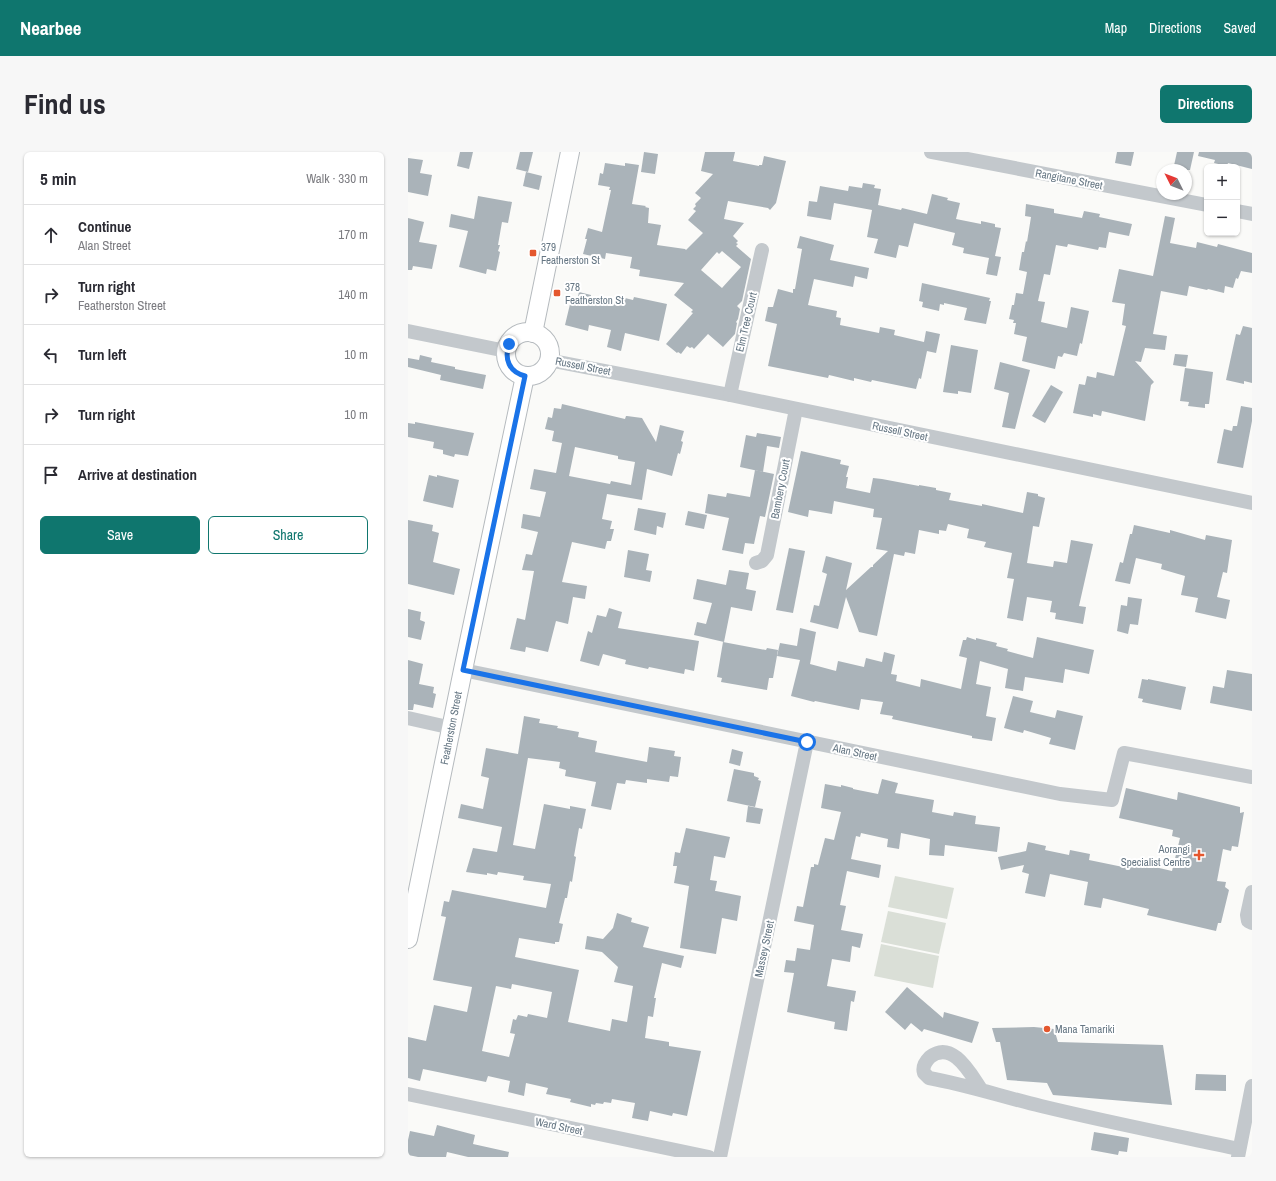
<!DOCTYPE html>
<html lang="en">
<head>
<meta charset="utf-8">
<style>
  body { margin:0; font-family:"Archivo Narrow",sans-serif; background:#f7f7f7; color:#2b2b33 }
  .controls { position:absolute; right:12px; top:12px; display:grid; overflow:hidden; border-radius:6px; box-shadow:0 1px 3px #0004 }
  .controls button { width:36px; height:36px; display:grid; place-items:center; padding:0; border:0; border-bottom:1px solid #e1e1e2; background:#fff; color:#2b2b33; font:20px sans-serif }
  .compass { position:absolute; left:748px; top:12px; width:36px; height:36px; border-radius:50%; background:#fff; box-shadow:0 1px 3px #0004; rotate:312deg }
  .stop { position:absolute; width:12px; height:12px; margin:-9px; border:3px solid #1a73e8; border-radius:50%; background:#fff }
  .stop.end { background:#1a73e8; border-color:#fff; box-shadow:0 1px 4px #0008 }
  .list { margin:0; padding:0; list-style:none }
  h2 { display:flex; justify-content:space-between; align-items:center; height:52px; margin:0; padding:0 16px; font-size:17px }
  h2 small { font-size:13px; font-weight:400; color:#7c7c81 }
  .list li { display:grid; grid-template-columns:26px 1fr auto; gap:12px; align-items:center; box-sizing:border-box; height:60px; padding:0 16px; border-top:1px solid #e1e1e2 }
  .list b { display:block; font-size:15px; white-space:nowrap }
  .list p { margin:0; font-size:13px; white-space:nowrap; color:#7c7c81 }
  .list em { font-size:13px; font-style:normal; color:#7c7c81 }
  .actions { display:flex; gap:8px; padding:12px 16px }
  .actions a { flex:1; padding:9px 0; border:1px solid #0f766e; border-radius:6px; text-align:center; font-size:14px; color:#0f766e }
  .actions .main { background:#0f766e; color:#fff }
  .icon { flex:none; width:22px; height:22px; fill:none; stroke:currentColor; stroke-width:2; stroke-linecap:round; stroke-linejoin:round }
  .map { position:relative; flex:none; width:844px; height:1005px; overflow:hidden; border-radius:6px }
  header { display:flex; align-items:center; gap:24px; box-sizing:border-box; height:56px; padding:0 20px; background:#0f766e; color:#fff }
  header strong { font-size:19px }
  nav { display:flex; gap:22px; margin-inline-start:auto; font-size:14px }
  .intro { display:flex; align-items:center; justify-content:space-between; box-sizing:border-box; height:96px; padding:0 24px }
  h1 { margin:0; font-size:28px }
  .button { padding:10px 18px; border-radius:6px; background:#0f766e; color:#fff; font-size:14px; font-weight:700 }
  main { display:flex; gap:24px; padding:0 24px }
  aside { flex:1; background:#fff; border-radius:6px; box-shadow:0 1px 3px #0004 }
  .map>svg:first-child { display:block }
  .green { fill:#dadfd7 }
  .building { fill:#aab3b9; fill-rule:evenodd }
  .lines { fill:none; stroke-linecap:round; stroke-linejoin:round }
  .major-casing { stroke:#b5babe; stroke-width:20 }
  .minor { stroke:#c3c8cc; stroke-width:14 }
  .major { stroke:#fff; stroke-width:18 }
  .route { stroke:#1a73e8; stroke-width:5 }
  .poi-dot { fill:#e4572e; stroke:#fff; stroke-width:1.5 }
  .labels { text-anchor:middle; stroke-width:4; stroke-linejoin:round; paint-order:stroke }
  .street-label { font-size:11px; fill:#657683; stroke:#fff }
  .poi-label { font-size:11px; fill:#657683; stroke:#fff; text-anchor:start }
</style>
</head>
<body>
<header>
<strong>Nearbee</strong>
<nav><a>Map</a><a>Directions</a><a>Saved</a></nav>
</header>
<div class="intro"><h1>Find us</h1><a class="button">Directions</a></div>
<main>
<aside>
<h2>5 min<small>Walk · 330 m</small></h2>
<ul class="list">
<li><svg class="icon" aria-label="ahead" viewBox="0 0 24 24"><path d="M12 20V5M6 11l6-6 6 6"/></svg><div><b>Continue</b><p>Alan Street</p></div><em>170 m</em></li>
<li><svg class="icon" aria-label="right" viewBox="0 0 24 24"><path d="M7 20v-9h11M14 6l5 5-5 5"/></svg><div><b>Turn right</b><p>Featherston Street</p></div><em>140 m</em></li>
<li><svg class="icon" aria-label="left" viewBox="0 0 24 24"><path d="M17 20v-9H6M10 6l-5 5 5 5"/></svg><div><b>Turn left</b></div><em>10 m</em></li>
<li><svg class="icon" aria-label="right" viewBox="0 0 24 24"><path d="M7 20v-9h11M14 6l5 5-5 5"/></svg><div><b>Turn right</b></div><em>10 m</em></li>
<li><svg class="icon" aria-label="arrive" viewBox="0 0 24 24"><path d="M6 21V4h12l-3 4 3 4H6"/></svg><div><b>Arrive at destination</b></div></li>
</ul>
<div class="actions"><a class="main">Save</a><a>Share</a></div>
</aside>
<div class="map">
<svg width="844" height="1005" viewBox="0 0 844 1005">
  <rect width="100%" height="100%" fill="#fafaf8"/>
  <g class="green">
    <polygon points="487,724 546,736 539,767 480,755"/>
    <polygon points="480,759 538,771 531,802 473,790"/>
    <polygon points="473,792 531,804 525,836 466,824"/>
  </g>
  <g class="building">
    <polygon points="52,0 65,0 61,17 49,14"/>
    <polygon points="112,0 125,0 120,20 108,17"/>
    <polygon points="236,0 250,2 247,22 233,20"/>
    <path d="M297,0H327L325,9L351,14V13H354L356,4L378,9L368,51L362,58L360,56L320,49L316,67L336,71L325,84L330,89L328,91L330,92L328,94L343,107L334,149L329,154L332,157L330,167L328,170L329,171L327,182L315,195L300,182L286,197L284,195L282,196L279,194L273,202L270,200L269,201L258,192L285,161L283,160L285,158L266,143L276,131L231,124L232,118L222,116L224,105L198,101L197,107L175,102L179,87H177L180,76L194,80L203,38H201L202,35L190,33L192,21L195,22L197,11L217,14V11L231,13L224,52L238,54L237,55L241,56L240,71L253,73L249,93L277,97L278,98L295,81L280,68L288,59L285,57L288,54L287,52L293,46L287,41L305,22L293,19ZM314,99L333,115L314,136L293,118L309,100L311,102Z"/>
    <polygon points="709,0 726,0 723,14 707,11"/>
    <polygon points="769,0 786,0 782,18 765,18"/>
    <polygon points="791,0 844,0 844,17 820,11 819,14 806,11 807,8 790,4"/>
    <polygon points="0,6 15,8 12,21 24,23 20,44 0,40"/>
    <polygon points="118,20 134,24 131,38 115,34"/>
    <polygon points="455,31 467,33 466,36 473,37 470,53 493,58 494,56 519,62 524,42 540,46 539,48 552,51 548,67 573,72 573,69 587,72 587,75 593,76 587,104 593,105 589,124 578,122 581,106 555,101 556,96 544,93 547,81 506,71 500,95 491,93 488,106 466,101 470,87 459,85 464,58 426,51 423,68 399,64 401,49 409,50 412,34 440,39 441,34 454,36"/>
    <polygon points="70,44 104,50 100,71 94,70 90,93 92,93 90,99 92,100 88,119 79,117 78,122 51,115 60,79 41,75 43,62 66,67"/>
    <polygon points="618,52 646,57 646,61 674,66 676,59 692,62 691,65 724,72 721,84 701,80 698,96 691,95 690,98 660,92 659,95 648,93 642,123 636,122 630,149 637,150 633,170 659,176 663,155 681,159 674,192 672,191 669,204 656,201 654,205 650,204 647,217 614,209 619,185 606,182 608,171 605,171 606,168 601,167 604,153 606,153 608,141 615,142 619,120 611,118 614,100 616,100 618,89 619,90 623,65 617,64"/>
    <polygon points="757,64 767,66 762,91 788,96 789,90 809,95 810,92 844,101 844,121 833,119 830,127 828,126 825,136 817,134 816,141 800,137 799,138 781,134 779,144 753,139 745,182 759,184 757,198 737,196 733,210 727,209 746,230 743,233 737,269 694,259 693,264 685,262 685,265 665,261 671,232 677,233 679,224 688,226 689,220 706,224 718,174 714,173 717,152 704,150 711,117 745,124"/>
    <polygon points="0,66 16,70 11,90 29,93 24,117 5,114 4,118 0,118"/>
    <polygon points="392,84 426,93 422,108 461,116 459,127 447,124 445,135 406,127 400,153 429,159 428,165 433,166 432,173 471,181 472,175 487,178 486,183 516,190 518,179 532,182 528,201 519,199 513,227 511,226 508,237 464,228 463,230 446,226 446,229 421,223 420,226 360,214 369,172 357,169 360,155 365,155 370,137 385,141 385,137 387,137 394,97 389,96"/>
    <polygon points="514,131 582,146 581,149 583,149 578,172 556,168 559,156 536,151 536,153 532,152 531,159 514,155 515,150 511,149"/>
    <polygon points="171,140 183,143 183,145 212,151 213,145 225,148 226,145 259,152 251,189 217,181 213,199 199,195 203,178 181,173 180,179 157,173 163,148 169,149"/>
    <polygon points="835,174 844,176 844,231 836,229 836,232 818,228 828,182 832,183"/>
    <polygon points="543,193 570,198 563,241 550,239 550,242 535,240"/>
    <polygon points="767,202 780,203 778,215 765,213"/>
    <polygon points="12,203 24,206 23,210 47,215 47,217 78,223 75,237 32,228 33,223 0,215 0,206 11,208"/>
    <polygon points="592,210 622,218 607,277 594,275 601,241 586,237"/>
    <polygon points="777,216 805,220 801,252 797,252 797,256 780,254 781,250 772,249"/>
    <polygon points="643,233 655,240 637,271 624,264"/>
    <path d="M154,252L217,267L218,264H219L234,266L248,290L252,273L276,279L273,289L275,290L272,302L270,301L264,324L239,317L234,348L199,342L194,367L204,369L202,377H206L203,389H199L197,397L164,390L154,430L179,434L177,447L165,445L160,472L148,469L140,500L118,495L117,500L102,497L109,466L117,468L126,419L114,418L118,402L124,403L130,380L113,376L115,362L132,365L138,340L122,337L126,317L148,321L154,291L144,289L146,279L137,277L140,265L144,266L146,256L153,257ZM167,295L210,304V307L227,310L223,333L203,329L202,332L161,324Z"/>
    <polygon points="833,254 844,256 844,269 835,316 809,311 816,277 824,279 825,274 829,274"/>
    <polygon points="7,270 66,281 60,304 47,302 46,305 35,302 35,298 25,296 26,290 0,285 0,271 7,272"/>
    <polygon points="349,281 373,285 371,296 359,294 355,320 332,315 338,283 348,285"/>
    <polygon points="393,299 433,308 432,312 441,314 438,325 440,325 438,336 462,341 465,326 474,327 511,334 511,333 528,336 528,338 543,341 541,348 574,354 574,352 615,361 619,340 630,342 630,344 637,346 631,375 625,374 619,411 645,415 646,409 659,411 663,388 685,392 671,454 678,455 675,472 647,467 648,461 642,460 644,449 619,445 615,469 599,466 606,427 599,426 604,401 576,395 578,390 559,386 561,377 540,372 538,379 531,378 531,382 511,378 507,402 497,400 496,404 486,402 469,484 451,480 438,445 430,477 402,470 406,453 411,454 419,422 414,420 418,404 444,411 438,438 463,415 465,415 465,413 480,399 468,397 474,366 465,365 466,357 426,349 424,362 401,358 400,365 380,360"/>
    <polygon points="347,318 366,322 357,365 352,364 346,392 337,391 335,402 314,398 321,366 297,361 300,342 318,345 319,341 342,345"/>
    <polygon points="21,323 29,325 29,323 51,328 45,356 15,349"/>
    <polygon points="230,356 258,361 255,376 249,374 248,383 226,378"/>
    <polygon points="280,359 299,363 296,377 277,373"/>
    <polygon points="0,368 25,373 24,379 31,381 25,410 52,417 46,443 0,432"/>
    <polygon points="726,373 762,381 762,378 797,388 798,383 824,388 819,421 815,420 809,445 822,448 818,467 787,460 790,446 773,443 777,424 753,417 754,412 728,406 722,432 707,429 712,410 715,411 722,382 724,382"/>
    <polygon points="381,396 397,399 385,461 368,458"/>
    <polygon points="220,398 241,402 238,418 244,419 242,430 216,425"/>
    <polygon points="321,418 341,421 338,437 348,439 344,459 323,455 316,490 286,483 289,470 298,472 304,451 285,447 289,427 318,433"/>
    <polygon points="720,445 734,447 730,473 722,472 720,482 709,479 713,453 719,454"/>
    <polygon points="201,456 214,460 210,476 291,489 286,519 277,517 276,522 241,515 240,517 217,512 218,508 195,502 191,514 172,509 180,479 184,481 189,463 198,465"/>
    <polygon points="0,457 13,460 12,468 17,470 13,488 0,485"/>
    <polygon points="392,476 408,480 402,512 428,519 430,509 456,515 458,506 474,510 476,500 487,503 483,522 489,523 488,529 512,535 513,527 553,537 559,506 551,504 555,488 558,488 559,485 568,488 568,486 589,491 588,494 600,497 599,499 625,506 629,485 686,498 681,522 657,517 655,531 617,525 615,539 597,536 600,517 572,509 568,532 583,535 578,564 588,566 584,589 564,586 564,584 484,567 485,564 472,562 475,550 453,547 451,558 407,549 406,550 383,544 392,508 369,504 372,491 389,494"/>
    <polygon points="315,490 358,498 359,496 370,498 365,526 361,526 359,538 313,530 314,526 309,525"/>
    <polygon points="0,508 15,512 11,532 26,535 25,541 28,542 25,556 6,552 5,558 0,558"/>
    <polygon points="819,518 844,522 844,559 802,551 805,534 816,536"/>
    <polygon points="734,527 740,528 740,527 778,535 773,558 734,550 735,547 730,546"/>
    <polygon points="605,544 625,549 622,560 647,566 649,558 675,564 667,598 641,592 643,586 616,578 615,581 596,576"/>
    <path d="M116,564L132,567L131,571L150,574L149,576L171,580L170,585L189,589L187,600L239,610L241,595L267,599L266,604L273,605L270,625L262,624L261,630L239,627V631L218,628L217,632L209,631L203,658L183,654L188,630L157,624L158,618L151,616L152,610L120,606L105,693L127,697L136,652L162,657V654L178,657L174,677L171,676L166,704L168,705L164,730L162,729L159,746H157L151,771L155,772L151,790H147V792L111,786L107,805L171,818L160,870L202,879L204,867L219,870L225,834L206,830L210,815L194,800L177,797L179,784L195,787L205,776L209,761L224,766L223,770L241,775L235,795L276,804L273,816L254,811L246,846H248L245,865L240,864L237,886L261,890V894L293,899L279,964L265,961L264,964L242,959L240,969L224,966L227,951L204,947L203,951L196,950L195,952L188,951L187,953L183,952V955L162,950L163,947L138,942L140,936L118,931L116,944L100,940L102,929L80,924L78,930L15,917L12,929L0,926V885L18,889L26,853L59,860L64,835L25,828L38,765L33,764L36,749L41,750L44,738L138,756L143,732L115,728L116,724L90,720L89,723L79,721V723L58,720L65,696L89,700L94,675L50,666L53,652L75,657L81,626L73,624L78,596L110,602ZM104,832L144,840L139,866L120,862L119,865L110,863L108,868L105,867L102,881L107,882L101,905L74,899L88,834L103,837Z"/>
    <polygon points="324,597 335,600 332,614 321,611"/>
    <polygon points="326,617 346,621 346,624 351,626 350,628 353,629 347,655 319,649"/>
    <polygon points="474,627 490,631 487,641 526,648 524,660 545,664 546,660 568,664 567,672 592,675 589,700 537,693 536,704 521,703 522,687 493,681 491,697 479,695 480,687 453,681 452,685 448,684 443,707 473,713 471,726 439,719 432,753 438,754 433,778 455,782 452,796 444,794 442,810 424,807 419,834 448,839 446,850 443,849 439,879 426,877 427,870 379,860 386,821 376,820 378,808 387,809 389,796 402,798 406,773 386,769 389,754 395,755 403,715 406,715 406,712 410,713 417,686 426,688 433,660 413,656 417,632 433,635 433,633 445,636 445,637 470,642"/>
    <polygon points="718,636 769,648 770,640 832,655 832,661 836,660 830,695 824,694 823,699 815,697 809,729 818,730 817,735 821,738 813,771 810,771 808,779 739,763 741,757 695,746 693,756 676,753 680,730 642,722 637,745 617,741 621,722 614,720 616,713 593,718 590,705 618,699 620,690 638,694 637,698 661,703 662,698 682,702 681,708 715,715 717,708 764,719 772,686 764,684 765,678 711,666"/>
    <polygon points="340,654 355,657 352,672 338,670"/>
    <polygon points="278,676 322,685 317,706 306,704 302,728 309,729 307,739 308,739 333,744 329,769 314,766 308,802 272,796 281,734 266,731 269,714 265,714 267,700 272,701"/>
    <polygon points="499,835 535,866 536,860 571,870 564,891 516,877 514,880 503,871 497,878 477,860"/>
    <polygon points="626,875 646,877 650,890 755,893 764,953 645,943 639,931 599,928 592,890 588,890 584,876"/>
    <polygon points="788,922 818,923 818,939 787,938"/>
    <polygon points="29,973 67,983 65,992 101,1000 100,1005 60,1005 39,1000 38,1005 10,1005 0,1003 0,988 2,979 26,984"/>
    <polygon points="686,980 721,986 719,1000 711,999 710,1003 683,998"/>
  </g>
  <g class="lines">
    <g class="major-casing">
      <g id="major">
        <circle cx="120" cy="202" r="22"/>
        <polyline points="125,181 162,0"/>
        <polyline points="0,787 55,518 117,224"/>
      </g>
    </g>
    <g class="minor">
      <polyline points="523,0 799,53"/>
      <polyline points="829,59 844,62"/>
      <polyline points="0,179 98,199"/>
      <polyline points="140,208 322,243 844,351"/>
      <polyline points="322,243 354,98"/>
      <polyline points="348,411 354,409 359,403 388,257"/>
      <polyline points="55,518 652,642 704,648 716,601 844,625"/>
      <polyline points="0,566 44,576"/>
      <polyline points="844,740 839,763 840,769 844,771"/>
      <path d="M573,937C563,923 545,887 522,905C517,910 514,915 516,921L521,926C560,933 595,945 633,954C699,970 765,983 831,997"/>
      <polyline points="0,942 301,1005"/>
      <polyline points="312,1005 399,590"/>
      <polyline points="830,1005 844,934"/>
    </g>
    <use href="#major" class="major"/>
  </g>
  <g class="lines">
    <path class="route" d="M101,192C96,207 101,220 117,224L55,518L399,590"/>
  </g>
  <g class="poi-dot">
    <rect x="121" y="97" width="8" height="8" rx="2"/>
    <rect x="145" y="137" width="8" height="8" rx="2"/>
    <path d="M789 697h4v4h4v4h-4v4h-4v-4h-4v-4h4z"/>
    <circle cx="639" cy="877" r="4"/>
  </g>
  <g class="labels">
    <g class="street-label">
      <text transform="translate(661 27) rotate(11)" y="4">Rangitane Street</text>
      <text transform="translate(338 170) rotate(-77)" y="4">Elm Tree Court</text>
      <text transform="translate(175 214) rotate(11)" y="4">Russell Street</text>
      <text transform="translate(492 279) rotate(12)" y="4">Russell Street</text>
      <text transform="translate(372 337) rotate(-79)" y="4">Bambery Court</text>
      <text transform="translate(43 576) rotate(-79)" y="4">Featherston Street</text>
      <text transform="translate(447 600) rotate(12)" y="4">Alan Street</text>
      <text transform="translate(356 797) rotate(-78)" y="4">Massey Street</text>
      <text transform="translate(151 974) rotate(12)" y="4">Ward Street</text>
    </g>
    <g class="poi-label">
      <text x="133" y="99">379<tspan x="133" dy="13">Featherston St</tspan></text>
      <text x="157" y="139">378<tspan x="157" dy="13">Featherston St</tspan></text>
      <text x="782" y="701" text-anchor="end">Aorangi<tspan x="782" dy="13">Specialist Centre</tspan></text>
      <text x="647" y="881">Mana Tamariki</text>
    </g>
  </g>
</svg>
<div class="controls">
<button>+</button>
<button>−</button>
</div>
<svg class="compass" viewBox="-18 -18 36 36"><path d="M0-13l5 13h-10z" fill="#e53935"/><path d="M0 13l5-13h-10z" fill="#7c7c81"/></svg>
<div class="stop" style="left:399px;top:590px"></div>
<div class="stop end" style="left:101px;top:192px"></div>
</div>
</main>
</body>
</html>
